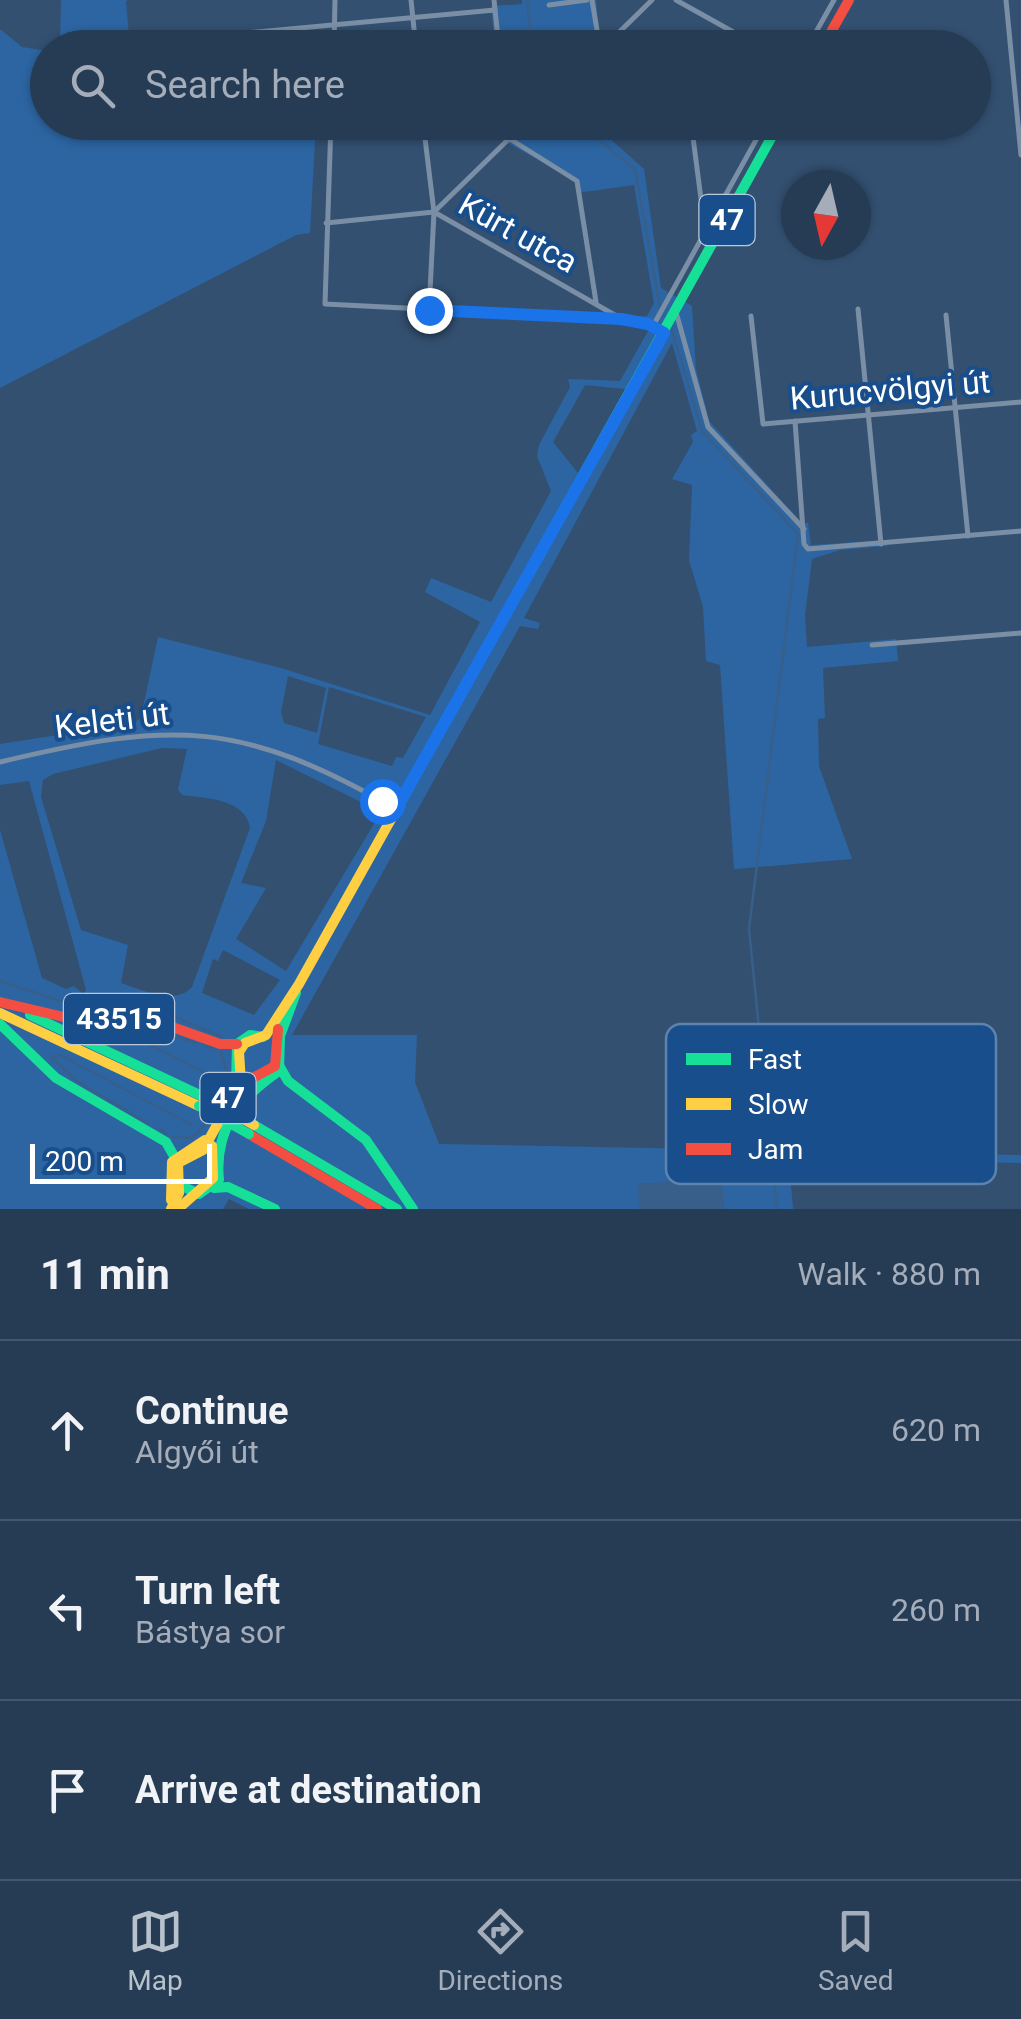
<!DOCTYPE html>
<html lang="en">
<head>
<meta charset="utf-8">
<style>
  body { margin:0; font-family:Roboto,sans-serif; background:#32475f; color:#f1f3f6 }
  .compass { position:absolute; left:781px; top:170px; width:90px; height:90px; border-radius:50%; background:#263c55; box-shadow:0 2px 8px #0004; rotate:188deg }
  .scale { position:absolute; left:30px; bottom:25px; width:182px; box-sizing:border-box; padding-left:10px; border:5px solid #fff; border-top:0; font-size:28px; line-height:35px; white-space:nowrap; color:#fff; -webkit-text-stroke:8px #184e8c; paint-order:stroke }
  .stop { position:absolute; width:30px; height:30px; margin:-22px; border:8px solid #1a73e8; border-radius:50%; background:#fff }
  .stop.end { background:#1a73e8; border-color:#fff; box-shadow:0 2px 10px #0008 }
  .list { margin:0; padding:0; list-style:none }
  h2 { display:flex; justify-content:space-between; align-items:center; height:130px; margin:0; padding:0 40px; font-size:42px }
  h2 small { font-size:32px; font-weight:400; color:#a4adb9 }
  .list li { display:grid; grid-template-columns:65px 1fr auto; gap:30px; align-items:center; box-sizing:border-box; height:180px; padding:0 40px; border-top:2px solid #42566c }
  .list b { display:block; font-size:38px; white-space:nowrap }
  .list p { margin:0; font-size:32px; white-space:nowrap; color:#a4adb9 }
  .list em { font-size:32px; font-style:normal; color:#a4adb9 }
  .icon { flex:none; width:55px; height:55px; fill:none; stroke:currentColor; stroke-width:2; stroke-linecap:round; stroke-linejoin:round }
  .map { position:relative; flex:none; width:1021px; height:1209px; overflow:hidden }
  .search { position:absolute; background:#263c55; box-shadow:0 2px 8px #0004; left:30px; right:30px; top:30px; height:110px; display:flex; align-items:center; gap:25px; box-sizing:border-box; padding:0 35px; border-radius:55px; color:#a4adb9; font-size:38px }
  .sheet { height:670px; background:#263c55 }
  nav { display:flex; justify-content:space-around; align-items:center; box-sizing:border-box; height:140px; border-top:2px solid #42566c; background:#263c55; font-size:28px; color:#a4adb9 }
  nav a { display:grid; justify-items:center; gap:5px }
  nav .on { color:#b8c2cd }
  .map>svg:first-child { display:block }
  .green { fill:#2c65a2; fill-rule:evenodd }
  .water { fill:#385f8a }
  .lines { fill:none; stroke-linecap:round; stroke-linejoin:round }
  .stream { stroke:#385f8a; stroke-width:2.5 }
  .street { stroke:#7a8fa5; stroke-width:5 }
  .fast { stroke:#16e098; stroke-width:10 }
  .slow { stroke:#ffcf43; stroke-width:10 }
  .jam { stroke:#f24e42; stroke-width:10 }
  .fast-bridge { stroke:#16e098; stroke-width:10 }
  .slow-bridge { stroke:#ffcf43; stroke-width:10 }
  .route { stroke:#1a73e8; stroke-width:12 }
  .labels { text-anchor:middle; stroke-width:8; stroke-linejoin:round; paint-order:stroke }
  .shield { fill:#184e8c; stroke:#bacadc; stroke-width:2.5 }
  .shield-label { font-size:30px; font-weight:bold; fill:#fff }
  .street-label { font-size:32px; fill:#fff; stroke:#184e8c }
  .key { fill:#184e8c; stroke:#5d83ae; stroke-width:2.5 }
  .key-label { font-size:28px; fill:#fff }
</style>
</head>
<body>
<div class="map">
<svg width="1021" height="1209" viewBox="0 0 1021 1209">
  <rect width="100%" height="100%" fill="#335071"/>
  <g class="green">
    <polygon points="61,0 129,0 126,1 130,47 60,47"/>
    <polygon points="522,0 596,0 599,34 616,47 495,47 491,6 522,4"/>
    <polygon points="0,29 22,47 47,51 48,122 223,122 224,127 316,123 310,233 296,235 0,388"/>
    <polygon points="317,32 317,47 154,47"/>
    <path d="M502,123H617L608,137L644,169L661,288L692,306L696,369L709,421L802,523H808L811,545L887,540V546L840,550L812,559L805,616L807,647L896,639L898,661L823,668L825,718L818,719L819,766L852,859L734,869L720,665L706,661L703,607L689,560L692,485L672,479L693,442L691,435L697,431L672,343L524,618L540,623L538,629L520,626L292,1035H417L415,1082L439,1144L1021,1155V1163L819,1157L798,1161L790,1171L793,1209H724L721,1179L639,1184V1209H249L229,1199L223,1209H0V830L42,978L66,989L74,986L83,994L86,990L29,781L0,785V744L135,723L141,717L158,637L281,668L430,715L480,622L425,592L431,578L491,602L551,491L537,456L539,445L570,387L568,379L620,381L648,331L637,317L647,316L654,303L634,185L577,193L574,179L504,141ZM585,385L625,389L578,473L553,442ZM288,676L326,688L317,733L284,723L281,712ZM329,687L426,717L403,758L396,757L392,766L318,744ZM162,748L187,749L178,790L182,795C206,798 246,799 250,828L192,987C175,1006 142,990 121,983L128,945L81,930L41,797L43,780L53,774ZM276,760L381,812L286,971L236,939L266,888L241,883L266,821ZM223,950L280,980L254,1015L202,993L213,959L218,961Z"/>
  </g>
  <polygon class="water" points="722,1179 724,1209 639,1209 638,1184"/>
  <g class="lines">
    <g class="stream">
      <polyline points="527,0 532,48"/>
      <polyline points="577,122 635,169 660,307"/>
      <polyline points="671,327 702,431 798,534 749,929 777,1209"/>
      <polyline points="0,981 71,1005 151,1007 220,1036"/>
      <polyline points="195,1043 167,1033 135,1031 133,1037 209,1075"/>
      <polyline points="207,1046 213,1048"/>
      <polyline points="219,1102 229,1081 221,1053"/>
      <polyline points="149,1124 77,1081 51,1057 60,1055 192,1125"/>
      <polyline points="158,1128 166,1133"/>
      <polyline points="173,1137 192,1138 211,1118"/>
    </g>
    <g class="street">
      <polyline points="411,0 416,48"/>
      <polyline points="494,0 499,48"/>
      <polyline points="592,0 600,48"/>
      <polyline points="676,0 762,48"/>
      <polyline points="1006,0 1021,155"/>
      <polyline points="549,5 587,0"/>
      <polyline points="138,43 495,10"/>
      <polyline points="334,48 335,0"/>
      <polyline points="603,48 652,0"/>
      <polyline points="807,48 834,0"/>
      <polyline points="331,122 325,304 621,319 661,331"/>
      <polyline points="423,122 434,212 429,311"/>
      <polyline points="508,122 510,139 577,181 596,302"/>
      <polyline points="691,122 704,222 717,232"/>
      <polyline points="607,133 613,122"/>
      <polyline points="435,211 526,122"/>
      <polyline points="326,223 434,212 620,318"/>
      <polyline points="858,309 881,544"/>
      <polyline points="676,312 708,427 804,529"/>
      <polyline points="946,315 968,536"/>
      <polyline points="751,316 763,424 1021,402"/>
      <polyline points="653,326 766,122"/>
      <polyline points="795,421 804,544 808,549 1021,531"/>
      <polyline points="872,645 1021,633"/>
      <path d="M0,762C172,721 239,719 396,809"/>
    </g>
    <g class="fast">
      <polyline points="552,531 780,122"/>
      <polyline points="30,1015 204,1097"/>
      <polyline points="0,1024 56,1078 166,1142 178,1163"/>
      <polyline points="277,1062 288,1081 366,1140 413,1209"/>
      <polyline points="236,1084 237,1044 250,1035 263,1037"/>
      <polyline points="254,1125 397,1209"/>
      <path d="M180,1185L199,1194L219,1180C214,1130 239,1098 279,1071L280,1036L296,993"/>
      <polyline points="214,1188 228,1187 275,1209"/>
    </g>
    <g class="slow">
      <polyline points="0,1013 199,1106"/>
      <polyline points="171,1200 172,1162 205,1140"/>
      <polyline points="171,1209 179,1193 178,1163 203,1150 241,1082 239,1052 245,1043 266,1035 299,984 552,531"/>
      <polyline points="178,1209 213,1178 212,1146"/>
    </g>
    <g class="jam">
      <polyline points="822,48 849,0"/>
      <polyline points="0,1002 81,1021 150,1019 220,1044 237,1044"/>
      <polyline points="243,1089 249,1080 275,1066 278,1029"/>
      <polyline points="249,1134 377,1209"/>
    </g>
    <polyline class="fast-bridge" points="199,1106 249,1134"/>
    <polyline class="slow-bridge" points="204,1097 254,1125"/>
  </g>
  <g class="lines">
    <polyline class="route" points="382,801 396,809 664,333 648,324 621,319 429,310"/>
  </g>
  <g class="labels">
    <g class="shield">
      <rect x="699.5" y="195" width="55" height="50" rx="8"/>
      <rect x="64" y="994" width="110" height="50" rx="8"/>
      <rect x="200.5" y="1073" width="55" height="50" rx="8"/>
    </g>
    <g class="shield-label">
      <text x="727" y="230">47</text>
      <text x="119" y="1029">43515</text>
      <text x="228" y="1108">47</text>
    </g>
    <g class="street-label">
      <text transform="translate(518 233) rotate(29)" y="11">Kürt utca</text>
      <text transform="translate(890 390) rotate(-5)" y="11">Kurucvölgyi út</text>
      <text transform="translate(112 720) rotate(-7)" y="11">Keleti út</text>
    </g>
  </g>
  <rect x="666" y="1024" width="330" height="160" rx="15" class="key"/>
  <rect x="686" y="1053" width="45" height="12" fill="#16e098"/>
  <rect x="686" y="1098" width="45" height="12" fill="#ffcf43"/>
  <rect x="686" y="1143" width="45" height="12" fill="#f24e42"/>
  <g class="key-label">
    <text x="748" y="1069">Fast</text>
    <text x="748" y="1114">Slow</text>
    <text x="748" y="1159">Jam</text>
  </g>
</svg>
<svg class="compass" viewBox="-18 -18 36 36"><path d="M0-13l5 13h-10z" fill="#e53935"/><path d="M0 13l5-13h-10z" fill="#a4adb9"/></svg>
<div class="scale">200 m</div>
<div class="stop" style="left:382px;top:801px"></div>
<div class="stop end" style="left:429px;top:310px"></div>
<div class="search"><svg class="icon" aria-label="search" viewBox="0 0 24 24"><circle cx="10" cy="10" r="6"/><path d="M15 15l6 6"/></svg>Search here</div>
</div>
<section class="sheet">
<h2>11 min<small>Walk · 880 m</small></h2>
<ul class="list">
<li><svg class="icon" aria-label="ahead" viewBox="0 0 24 24"><path d="M12 20V5M6 11l6-6 6 6"/></svg><div><b>Continue</b><p>Algyői út</p></div><em>620 m</em></li>
<li><svg class="icon" aria-label="left" viewBox="0 0 24 24"><path d="M17 20v-9H6M10 6l-5 5 5 5"/></svg><div><b>Turn left</b><p>Bástya sor</p></div><em>260 m</em></li>
<li><svg class="icon" aria-label="arrive" viewBox="0 0 24 24"><path d="M6 21V4h12l-3 4 3 4H6"/></svg><div><b>Arrive at destination</b></div></li>
</ul>
</section>
<nav>
<a class="on"><svg class="icon" aria-label="map" viewBox="0 0 24 24"><path d="M3 6l6-2 6 2 6-2v14l-6 2-6-2-6 2zM9 4v14M15 6v14"/></svg>Map</a>
<a><svg class="icon" aria-label="directions" viewBox="0 0 24 24"><path d="M12 3l9 9-9 9-9-9zM9 14v-3h6M13 9l2 2-2 2"/></svg>Directions</a>
<a><svg class="icon" aria-label="saved" viewBox="0 0 24 24"><path d="M7 4h10v16l-5-4-5 4z"/></svg>Saved</a>
</nav>
</body>
</html>
